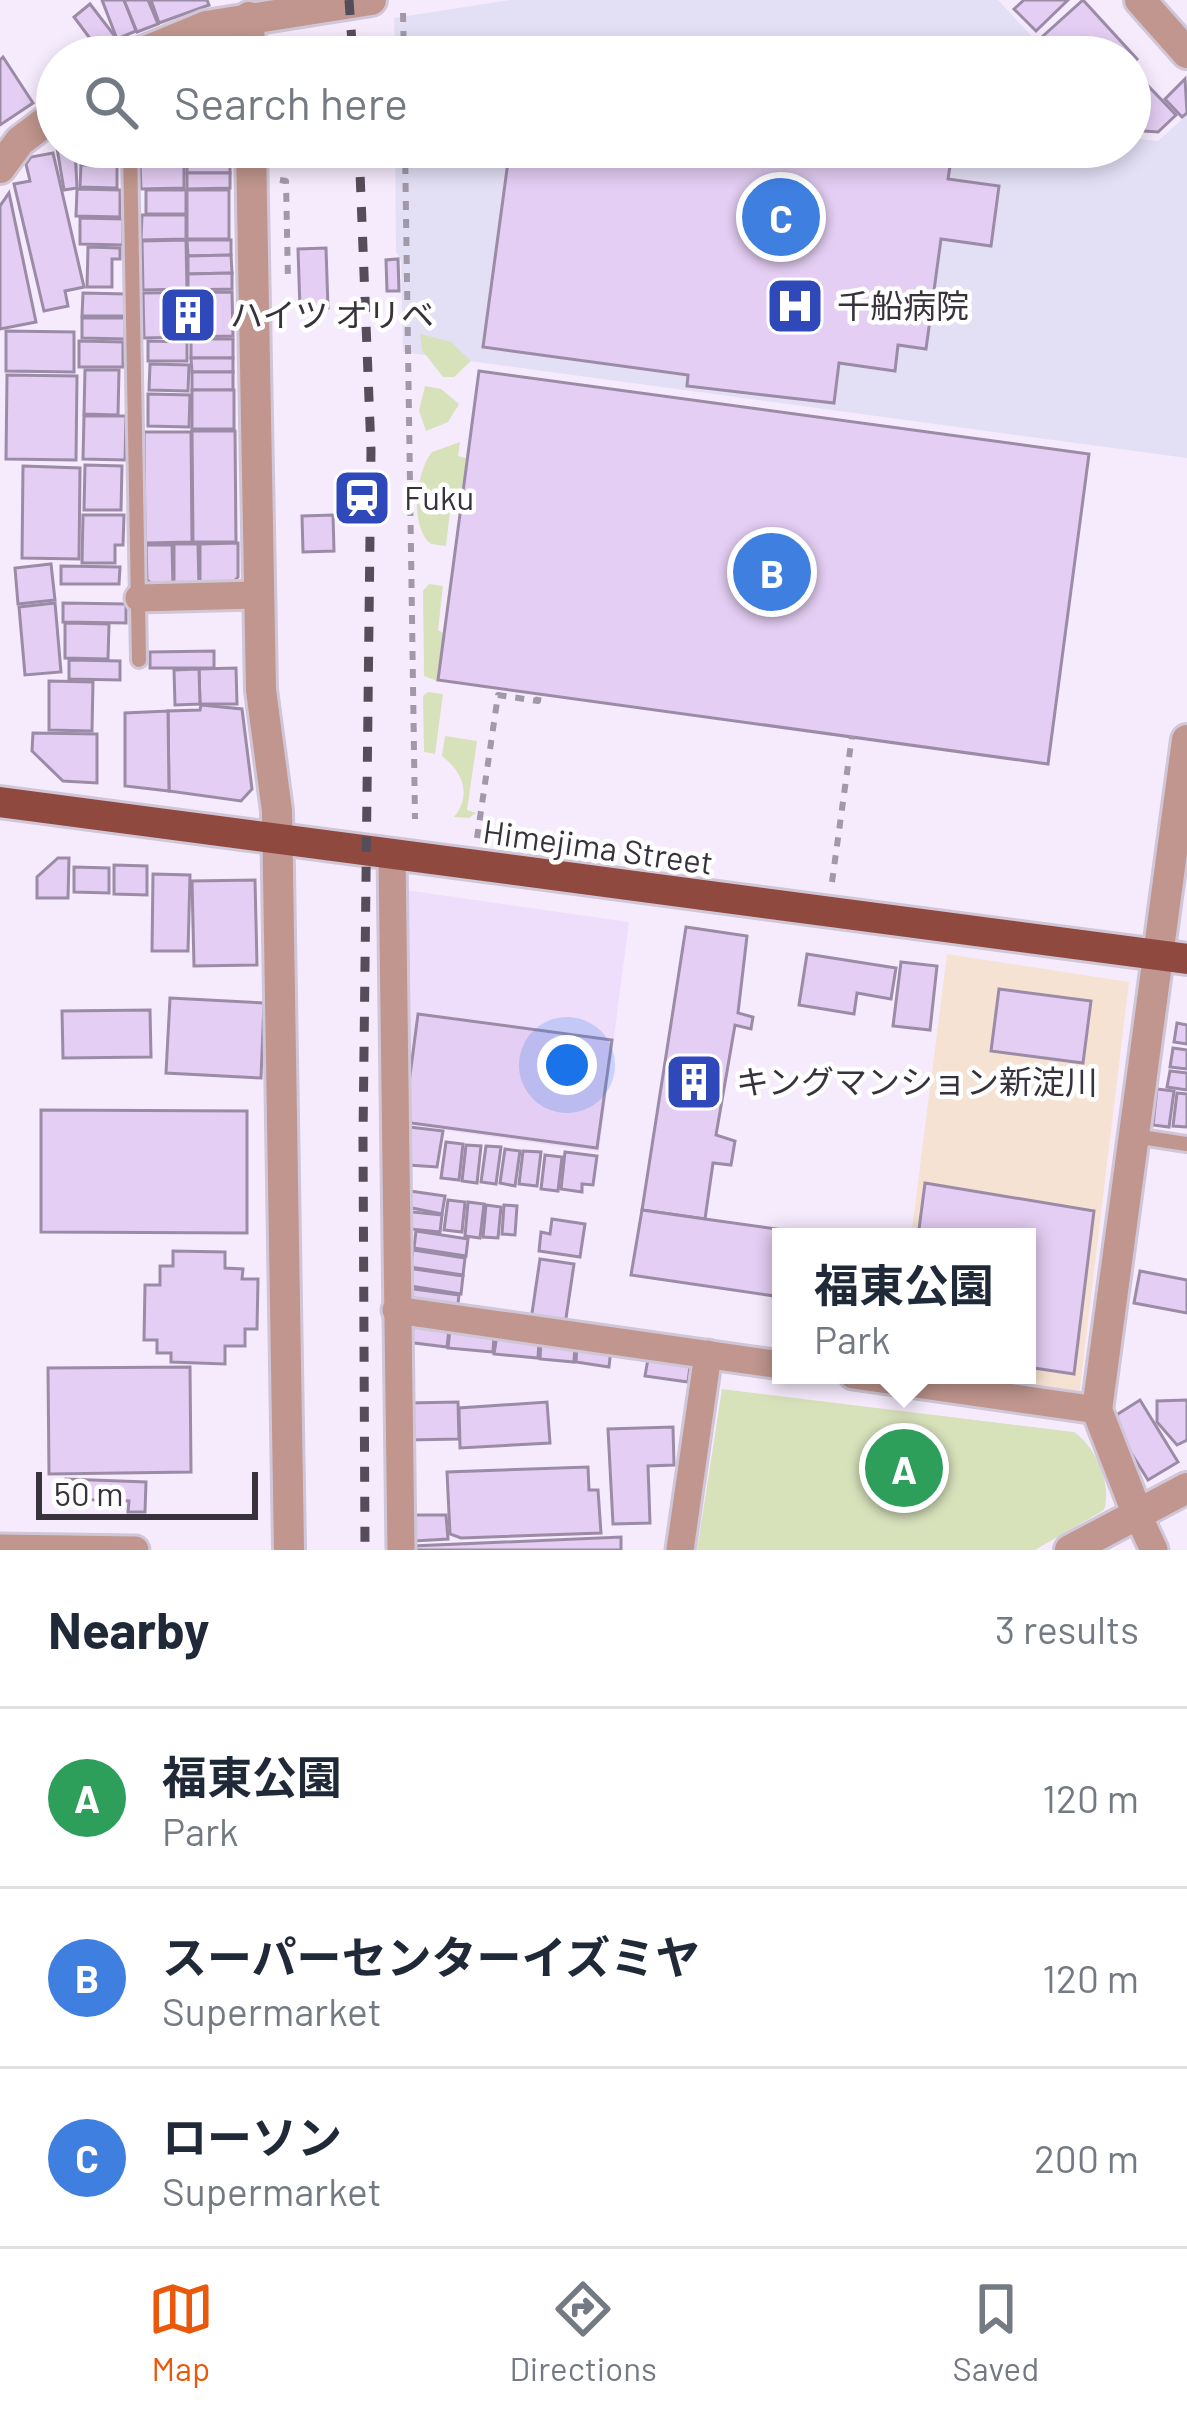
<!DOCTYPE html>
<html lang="en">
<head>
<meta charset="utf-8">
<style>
  body { margin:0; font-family:Barlow,"Noto Sans JP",sans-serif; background:#f6f6f7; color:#1f2937 }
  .scale { position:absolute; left:36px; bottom:30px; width:222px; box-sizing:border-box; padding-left:12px; border:6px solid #38323d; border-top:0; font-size:33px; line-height:42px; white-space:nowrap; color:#38323d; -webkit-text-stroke:9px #fff; paint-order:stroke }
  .you { position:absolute; left:567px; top:1065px; width:42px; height:42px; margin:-30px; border:9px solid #fff; border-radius:50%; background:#1a73e8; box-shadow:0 0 0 18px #1a73e833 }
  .badge { display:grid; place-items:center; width:78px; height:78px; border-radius:50%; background:#ea580c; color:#fff; font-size:39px; font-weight:700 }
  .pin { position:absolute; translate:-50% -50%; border:6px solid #fff; box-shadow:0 3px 12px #0006 }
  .popup { position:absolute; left:772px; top:1228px; width:264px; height:156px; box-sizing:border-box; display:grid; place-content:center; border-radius:0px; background:#fff; filter:drop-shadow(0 3px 9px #0005); font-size:39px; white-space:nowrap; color:#747a83 }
  .popup b { font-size:45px; color:#1f2937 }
  .popup::after { content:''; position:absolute; left:50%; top:100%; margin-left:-24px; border:24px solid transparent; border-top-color:#fff }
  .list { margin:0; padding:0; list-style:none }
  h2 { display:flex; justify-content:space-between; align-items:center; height:156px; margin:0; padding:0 48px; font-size:51px }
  h2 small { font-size:39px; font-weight:400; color:#747a83 }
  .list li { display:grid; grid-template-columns:78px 1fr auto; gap:36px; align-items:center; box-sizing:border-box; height:180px; padding:0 48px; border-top:3px solid #e0e1e3 }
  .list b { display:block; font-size:45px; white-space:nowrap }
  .list p { margin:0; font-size:39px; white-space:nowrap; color:#747a83 }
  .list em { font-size:39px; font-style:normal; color:#747a83 }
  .icon { flex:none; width:66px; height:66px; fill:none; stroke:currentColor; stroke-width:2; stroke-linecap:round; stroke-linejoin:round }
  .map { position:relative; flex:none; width:1187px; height:1550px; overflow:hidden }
  .search { position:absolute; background:#fff; box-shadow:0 6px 18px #0003; left:36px; right:36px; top:36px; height:132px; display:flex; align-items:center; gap:30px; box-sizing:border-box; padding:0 42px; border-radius:66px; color:#747a83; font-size:45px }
  .sheet { height:696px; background:#fff }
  nav { display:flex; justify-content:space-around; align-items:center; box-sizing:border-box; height:168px; border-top:3px solid #e0e1e3; background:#fff; font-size:33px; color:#747a83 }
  nav a { display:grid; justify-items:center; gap:6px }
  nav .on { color:#ea580c }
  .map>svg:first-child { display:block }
  .built { fill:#efdefb }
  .industrial { fill:#f6e2d2 }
  .medical { fill:#e3dff5 }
  .green { fill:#d7e1ba }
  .building { fill:#e4cef3; stroke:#9c8ba7; stroke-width:3 }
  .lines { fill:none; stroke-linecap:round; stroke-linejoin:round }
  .service-casing { stroke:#d0c6d7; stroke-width:20 }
  .minor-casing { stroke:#d0c6d7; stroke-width:33 }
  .tertiary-casing { stroke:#d0c6d7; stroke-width:36 }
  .primary-casing { stroke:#d0c6d7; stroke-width:36 }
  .path { stroke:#a199a8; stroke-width:6; stroke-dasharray:9 9; stroke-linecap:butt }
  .service { stroke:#c0968e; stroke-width:14 }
  .minor { stroke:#c0968e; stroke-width:27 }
  .tertiary { stroke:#c0968e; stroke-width:30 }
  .primary { stroke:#90493e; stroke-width:30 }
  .rail { stroke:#554e5a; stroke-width:9; stroke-dasharray:15 15; stroke-linecap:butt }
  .labels { text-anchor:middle; stroke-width:9; stroke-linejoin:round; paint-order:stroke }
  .poi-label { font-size:33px; fill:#38323d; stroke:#fff; text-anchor:start }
  .street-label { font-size:33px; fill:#38323d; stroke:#fff }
</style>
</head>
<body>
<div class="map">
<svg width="1187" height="1550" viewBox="0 0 1187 1550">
  <rect width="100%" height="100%" fill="#f6ebfd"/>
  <polygon class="built" points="406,890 629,922 599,1152 400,1124"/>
  <polygon class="industrial" points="947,954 1129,982 1079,1396 962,1375 1027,1375 1027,1237 911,1237"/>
  <g class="medical">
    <polygon points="510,0 998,0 1051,57 395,57 394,18"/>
    <polygon points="1187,115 1187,458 403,352 401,260 396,252 395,147 1130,147 1130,138 1158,141"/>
  </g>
  <g class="green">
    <polygon points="420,334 451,342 471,361 454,377 443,377 422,350"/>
    <polygon points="425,386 441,389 459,404 448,422 426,431 419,411"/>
    <path d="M460,442L458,456L466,458L460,503L451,502L446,546L431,544C409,527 416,472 432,452Z"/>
    <polygon points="429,584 443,586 438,630 443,633 437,681 424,676 423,591"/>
    <polygon points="428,692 443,694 435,754 424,752 423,696"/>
    <path d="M445,736L477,741L467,810L476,813L469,818L454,817C472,795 463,772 442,756Z"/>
    <path d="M722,1389L1074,1432C1096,1447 1112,1484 1104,1510L1035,1550H697Z"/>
  </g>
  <g class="building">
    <polygon points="102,0 124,0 136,31 117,39"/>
    <polygon points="124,0 148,0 158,24 137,32"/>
    <polygon points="151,0 207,0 209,5 159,23"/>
    <polygon points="1024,0 1068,0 1036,31 1014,9"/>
    <polygon points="1083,0 1137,59 1130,66 1130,57 1063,57 1043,36"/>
    <polygon points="90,4 117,39 100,52 74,17"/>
    <polygon points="214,46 228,57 185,57 185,55"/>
    <polygon points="3,57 33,103 0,125 0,60"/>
    <polygon points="1132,69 1176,115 1158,132 1130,130"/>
    <polygon points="1185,79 1187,113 1182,117 1165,99"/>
    <polygon points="56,142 57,147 75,147 77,188 64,190"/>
    <polygon points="80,147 118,147 118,161 80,160"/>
    <polygon points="144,147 184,147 184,163 144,164"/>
    <polygon points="186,147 230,147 230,156 187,156"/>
    <polygon points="489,147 510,147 509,160 488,156"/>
    <polygon points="510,147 953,147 948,179 999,186 991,246 941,239 926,349 898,345 895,371 839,363 834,403 687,386 688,375 483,347"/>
    <polygon points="53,153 84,287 65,291 68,306 44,311 14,184 30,181 26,164 31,157"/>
    <rect x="187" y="156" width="43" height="17"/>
    <polygon points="140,164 184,164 184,188 141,189"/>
    <polygon points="81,165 117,165 117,188 80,187"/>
    <polygon points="187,173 230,173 230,188 187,189"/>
    <polygon points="77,189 120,190 120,217 76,216"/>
    <rect x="146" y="190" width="40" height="24"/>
    <rect x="187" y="190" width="42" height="49"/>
    <polygon points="9,193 36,322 0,329 0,206"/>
    <polygon points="142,215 186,215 186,239 141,240"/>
    <polygon points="80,218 123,219 123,245 80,244"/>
    <polygon points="186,240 187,289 143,290 142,241"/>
    <polygon points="187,240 231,240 231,255 188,256"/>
    <polygon points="88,247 120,248 120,259 112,259 112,287 87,287"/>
    <polygon points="326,248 328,308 300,309 298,249"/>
    <polygon points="231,255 232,273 188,274 188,256"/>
    <polygon points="398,259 399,291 387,291 386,260"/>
    <polygon points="232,273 232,289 188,290 188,274"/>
    <polygon points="232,292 233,336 144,338 143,293"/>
    <polygon points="83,293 126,294 126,316 82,316"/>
    <polygon points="82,318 125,318 125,339 82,338"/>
    <polygon points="6,331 74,332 74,372 6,371"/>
    <rect x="191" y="339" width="42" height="19"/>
    <polygon points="79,341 123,342 123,367 79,367"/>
    <polygon points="148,341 187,342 187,361 148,361"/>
    <polygon points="191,358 233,358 233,372 192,372"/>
    <polygon points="150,364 189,365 188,391 149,390"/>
    <polygon points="85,370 119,370 118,415 84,414"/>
    <polygon points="479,371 1089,454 1048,764 438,680"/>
    <rect x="192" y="372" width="41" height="18"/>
    <polygon points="7,375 77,376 76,460 6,459"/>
    <rect x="192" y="390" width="42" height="39"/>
    <polygon points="148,394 190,395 189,427 148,426"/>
    <polygon points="84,416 126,416 125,460 83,459"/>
    <polygon points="192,431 235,431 236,542 193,542"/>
    <polygon points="144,432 191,432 192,542 145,543"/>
    <polygon points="85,465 122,466 121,510 84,510"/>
    <polygon points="23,466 80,468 79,559 22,558"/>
    <polygon points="83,515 124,515 123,545 115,545 115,563 82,563"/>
    <polygon points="333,515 334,551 303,552 302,516"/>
    <polygon points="238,543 238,577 228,588 200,588 200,544"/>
    <polygon points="174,544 198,544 199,588 174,588"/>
    <polygon points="146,545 172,545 173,588 155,587 147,580"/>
    <polygon points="51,564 55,600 18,604 15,568"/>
    <polygon points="61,566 120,567 119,584 61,584"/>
    <polygon points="55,603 61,672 25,675 19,607"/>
    <polygon points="63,603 126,604 126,623 63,622"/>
    <polygon points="65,623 109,624 108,659 65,658"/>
    <polygon points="214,651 214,668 150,668 150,652"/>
    <polygon points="69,660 120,661 120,680 69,679"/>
    <polygon points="236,668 237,704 200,704 199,669"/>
    <polygon points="199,669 200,704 175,705 174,670"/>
    <polygon points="49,681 93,682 92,731 49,730"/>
    <polygon points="201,705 242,709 252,789 241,801 169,791 168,711 200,710"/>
    <polygon points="168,711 169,791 125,786 125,713"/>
    <polygon points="33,733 97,734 97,783 63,781 32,751"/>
    <polygon points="58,858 69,858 68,898 37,898 37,877"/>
    <polygon points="114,865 147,866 147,895 114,894"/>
    <polygon points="74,867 109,868 109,893 74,892"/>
    <polygon points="153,874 190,875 188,951 152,951"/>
    <polygon points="255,880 257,965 194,966 192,881"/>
    <polygon points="686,927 747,936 738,1013 753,1017 751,1029 735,1025 716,1135 735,1141 731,1165 713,1163 705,1219 642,1210"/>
    <polygon points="807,954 896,968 891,999 857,993 854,1014 799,1005"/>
    <polygon points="901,962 937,966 930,1030 893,1026"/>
    <polygon points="999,989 1091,1001 1083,1063 991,1051"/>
    <polygon points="170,998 264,1003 261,1078 166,1073"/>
    <polygon points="150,1010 151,1057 63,1058 62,1011"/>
    <polygon points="418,1014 612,1040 597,1148 404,1122"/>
    <polygon points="1177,1023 1187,1025 1187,1044 1174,1042"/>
    <polygon points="1173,1048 1187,1050 1187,1069 1170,1067"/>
    <polygon points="1170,1071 1187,1073 1187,1090 1167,1087"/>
    <polygon points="1157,1089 1174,1091 1169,1127 1153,1125"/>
    <polygon points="1177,1093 1187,1094 1187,1127 1173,1126"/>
    <polygon points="41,1110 247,1111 247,1233 41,1232"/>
    <polygon points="401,1126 443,1131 437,1167 408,1165"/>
    <polygon points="446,1142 463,1144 459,1180 441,1178"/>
    <polygon points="466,1145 481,1146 477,1183 462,1181"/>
    <polygon points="486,1146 501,1147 496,1184 481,1182"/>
    <polygon points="505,1149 520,1151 515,1186 500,1183"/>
    <polygon points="523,1151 541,1152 537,1186 519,1184"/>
    <polygon points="565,1152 597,1156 593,1185 582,1184 582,1192 561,1189"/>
    <polygon points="545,1155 562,1157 558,1191 541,1189"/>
    <polygon points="925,1183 1094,1211 1074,1374 1027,1367 1027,1237 918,1237"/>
    <polygon points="410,1191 445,1196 442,1214 407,1207"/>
    <polygon points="448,1200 465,1202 462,1232 444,1230"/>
    <polygon points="468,1202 484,1204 480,1238 465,1236"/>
    <polygon points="486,1205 501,1207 498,1238 483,1237"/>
    <polygon points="504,1205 517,1206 515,1235 502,1234"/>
    <polygon points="642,1210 705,1219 834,1237 781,1237 781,1297 631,1275"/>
    <polygon points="403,1211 442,1215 440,1232 401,1228"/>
    <polygon points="552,1219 585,1224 580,1257 539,1251 541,1232 550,1234"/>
    <polygon points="416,1231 468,1239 466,1256 414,1248"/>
    <polygon points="413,1250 465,1258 463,1275 410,1267"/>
    <polygon points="173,1251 225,1252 225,1268 243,1269 242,1279 258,1279 257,1329 245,1329 245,1346 225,1346 225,1364 171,1362 171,1353 157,1353 157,1340 144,1340 145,1285 160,1285 160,1266 173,1266"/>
    <polygon points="540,1259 574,1264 565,1325 531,1320"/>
    <polygon points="407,1268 463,1276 461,1294 404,1285"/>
    <polygon points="1140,1271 1187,1280 1187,1313 1134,1303"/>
    <polygon points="406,1288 459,1295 457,1311 420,1306 406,1293"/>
    <polygon points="415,1325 449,1329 447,1347 406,1342"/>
    <polygon points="450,1329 494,1334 493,1352 448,1348"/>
    <polygon points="497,1335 539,1340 538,1358 494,1354"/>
    <polygon points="541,1340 575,1344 574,1362 540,1359"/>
    <polygon points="577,1345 611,1349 609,1367 576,1362"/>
    <polygon points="648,1359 690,1366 688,1382 645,1376"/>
    <polygon points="190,1367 191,1472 49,1474 48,1368"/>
    <polygon points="1140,1400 1178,1462 1148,1480 1110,1419"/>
    <polygon points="1187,1400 1187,1440 1177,1445 1157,1422 1157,1401"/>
    <polygon points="458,1402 459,1439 408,1440 408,1403"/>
    <polygon points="547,1402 550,1443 460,1448 459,1408"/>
    <polygon points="673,1427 674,1465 648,1466 650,1523 613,1524 608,1429"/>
    <polygon points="588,1467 589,1490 598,1490 601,1533 461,1538 450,1534 447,1472"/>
    <polygon points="66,1479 146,1482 145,1512 128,1512 129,1501 65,1499"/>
    <polygon points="415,1515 446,1515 448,1539 414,1541"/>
    <polygon points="621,1537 621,1550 413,1550 413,1546"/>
  </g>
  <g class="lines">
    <g class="service-casing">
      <g id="service">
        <polyline points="130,147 139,660"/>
        <polyline points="1134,1136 1187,1144"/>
      </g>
    </g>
    <g class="minor-casing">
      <g id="minor">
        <polyline points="139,598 258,595"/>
        <polyline points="392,855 401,1550"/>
        <polyline points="396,1310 781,1365"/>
        <polyline points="853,1375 1097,1410"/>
        <polyline points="1137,1513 1154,1550"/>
        <polyline points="0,1548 135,1550"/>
        <polyline points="680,1550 708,1354"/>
      </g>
    </g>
    <g class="tertiary-casing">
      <g id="tertiary">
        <polyline points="1140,0 1187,53"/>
        <polyline points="249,17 250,57"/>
        <polyline points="131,57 206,26 371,0"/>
        <polyline points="251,147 261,690 277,811 289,1550"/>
        <polyline points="0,168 20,141 57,113"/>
        <polyline points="1137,1513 1097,1410 1187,740"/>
        <polyline points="1070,1550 1187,1488"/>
      </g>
    </g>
    <g class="primary-casing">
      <polyline id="primary" points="0,802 1187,959"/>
    </g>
    <g class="path">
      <polyline points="403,13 404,57"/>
      <polyline points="405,147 415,819"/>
      <polyline points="280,180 286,181 288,281"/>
      <polyline points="477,838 498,695 538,701 539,694"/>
      <polyline points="832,882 852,736"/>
    </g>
    <use href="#service" class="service"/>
    <use href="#minor" class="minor"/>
    <use href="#tertiary" class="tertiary"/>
    <use href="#primary" class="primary"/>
    <g class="rail">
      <polyline points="349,0 353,57"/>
      <polyline points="359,147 371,450 363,1137 365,1550"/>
    </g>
  </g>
  <defs>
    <g id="hospital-square" transform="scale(3)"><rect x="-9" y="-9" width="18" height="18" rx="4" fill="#2f49ba" stroke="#fff"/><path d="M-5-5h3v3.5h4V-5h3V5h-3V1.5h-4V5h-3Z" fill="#fff"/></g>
    <g id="building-square" transform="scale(3)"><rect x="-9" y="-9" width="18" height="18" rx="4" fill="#2f49ba" stroke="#fff"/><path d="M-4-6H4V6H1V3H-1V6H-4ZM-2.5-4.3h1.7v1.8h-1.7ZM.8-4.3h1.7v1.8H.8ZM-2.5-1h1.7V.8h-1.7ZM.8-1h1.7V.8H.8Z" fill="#fff"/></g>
    <g id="station-square" transform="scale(3)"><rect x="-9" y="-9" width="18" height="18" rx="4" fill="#2f49ba" stroke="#fff"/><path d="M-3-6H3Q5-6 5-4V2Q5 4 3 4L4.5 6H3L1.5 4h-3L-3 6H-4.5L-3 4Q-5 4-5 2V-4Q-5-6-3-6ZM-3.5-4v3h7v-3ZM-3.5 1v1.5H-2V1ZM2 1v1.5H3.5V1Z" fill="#fff"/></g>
  </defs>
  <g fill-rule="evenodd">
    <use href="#hospital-square" x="795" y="306"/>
    <use href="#building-square" x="188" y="315"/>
    <use href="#station-square" x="362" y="498"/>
    <use href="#building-square" x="694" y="1082"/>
  </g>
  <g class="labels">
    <g class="poi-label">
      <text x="837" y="318">千船病院</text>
      <text x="230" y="327">ハイツ オリベ</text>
      <text x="404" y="510">Fuku</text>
      <text x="736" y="1094">キングマンション新淀川</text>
    </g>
    <g class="street-label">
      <text transform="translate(598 847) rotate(8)" y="12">Himejima Street</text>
    </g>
  </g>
</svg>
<div class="scale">50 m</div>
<div class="you"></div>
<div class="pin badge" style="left:904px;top:1468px;background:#2e9e5b">A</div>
<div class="popup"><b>福東公園</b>Park</div>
<div class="pin badge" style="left:772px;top:572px;background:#3f7fe0">B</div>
<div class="pin badge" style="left:781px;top:217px;background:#3f7fe0">C</div>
<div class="search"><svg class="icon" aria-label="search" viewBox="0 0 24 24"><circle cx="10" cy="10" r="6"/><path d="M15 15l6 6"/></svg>Search here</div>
</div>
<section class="sheet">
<h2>Nearby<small>3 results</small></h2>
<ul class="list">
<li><span class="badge" style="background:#2e9e5b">A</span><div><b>福東公園</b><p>Park</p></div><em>120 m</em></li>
<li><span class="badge" style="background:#3f7fe0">B</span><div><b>スーパーセンターイズミヤ</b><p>Supermarket</p></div><em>120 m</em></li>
<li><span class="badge" style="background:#3f7fe0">C</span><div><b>ローソン</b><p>Supermarket</p></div><em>200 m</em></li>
</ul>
</section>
<nav>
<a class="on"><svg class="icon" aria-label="map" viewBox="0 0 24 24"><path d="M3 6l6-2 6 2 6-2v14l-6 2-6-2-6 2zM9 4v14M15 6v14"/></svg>Map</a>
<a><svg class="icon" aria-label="directions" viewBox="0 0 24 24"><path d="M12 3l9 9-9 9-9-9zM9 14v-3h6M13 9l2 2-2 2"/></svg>Directions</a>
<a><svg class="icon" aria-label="saved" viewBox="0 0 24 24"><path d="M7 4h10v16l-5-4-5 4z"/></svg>Saved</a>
</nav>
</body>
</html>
